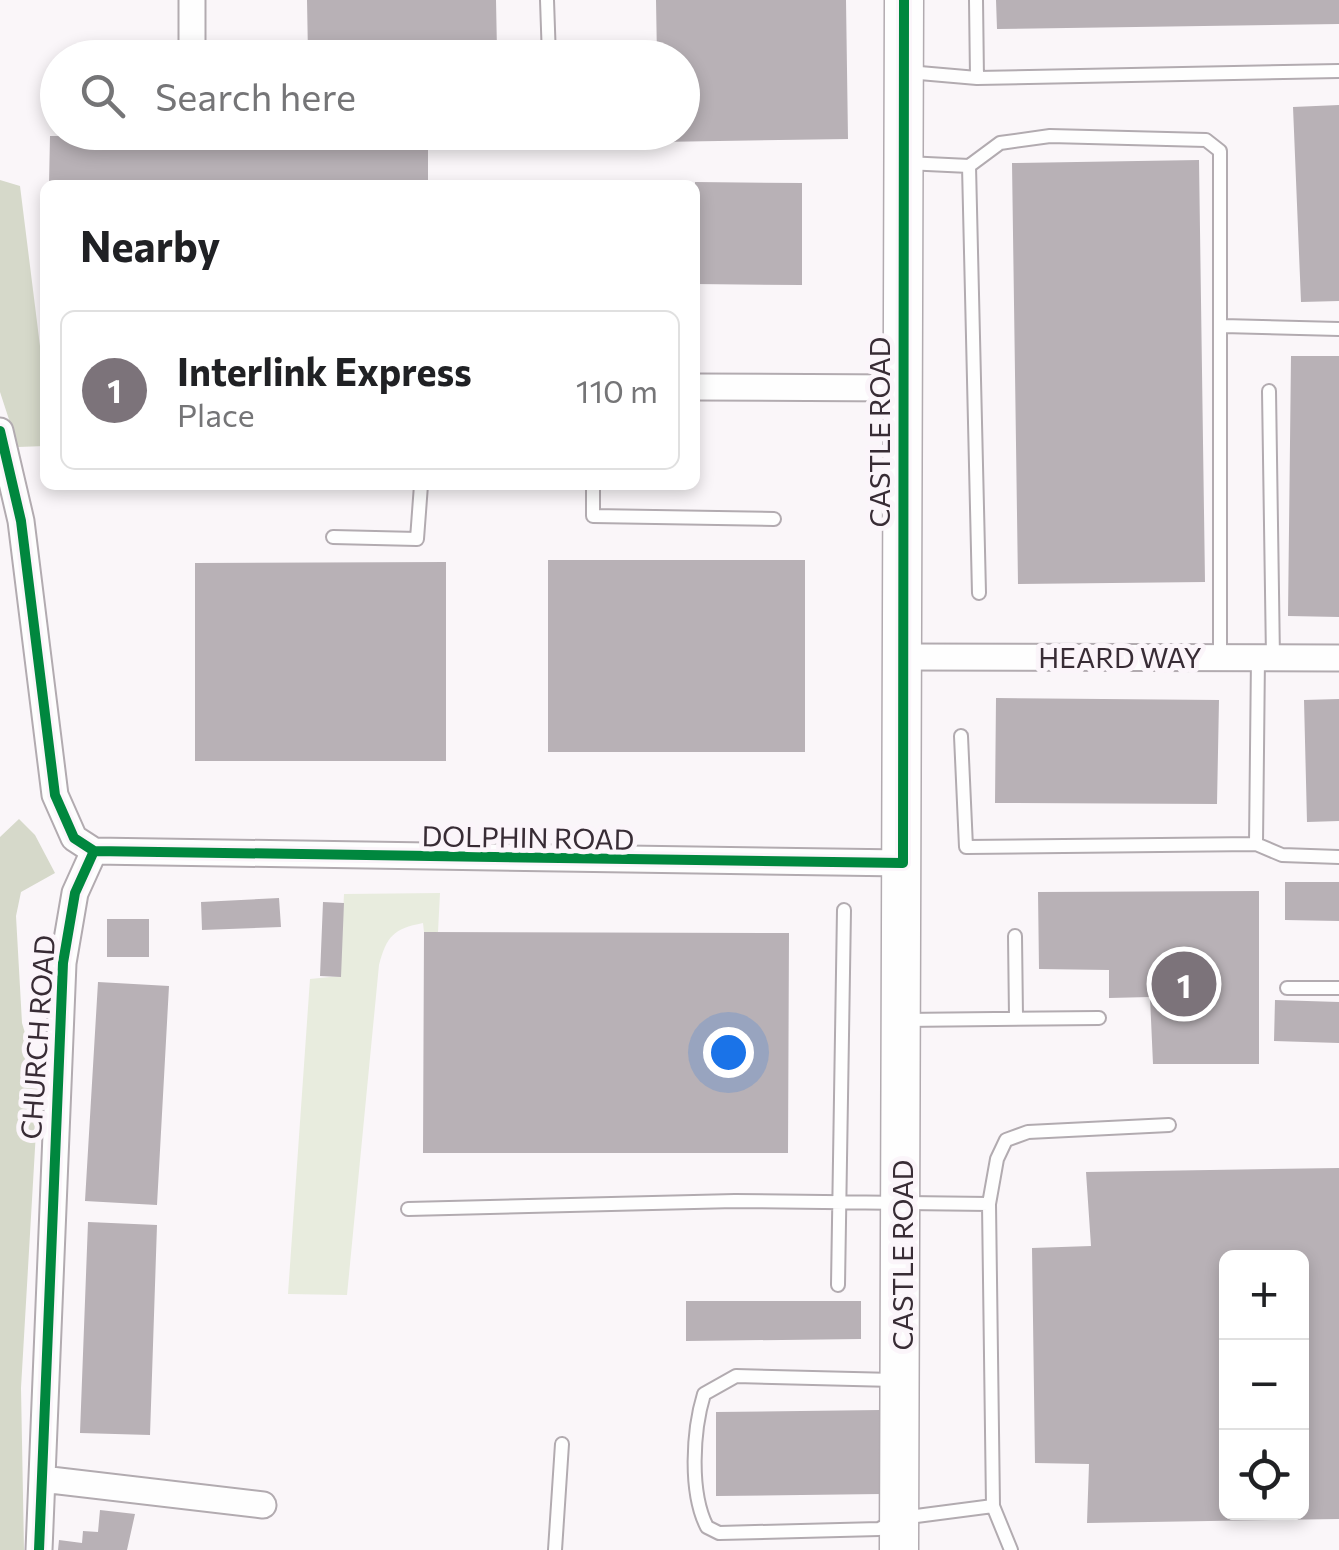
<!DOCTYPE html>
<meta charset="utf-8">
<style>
:root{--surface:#fff;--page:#f6f6f6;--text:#202124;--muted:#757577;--line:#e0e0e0;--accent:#7c737a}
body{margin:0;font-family:Commissioner,sans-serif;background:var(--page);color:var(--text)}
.controls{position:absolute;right:30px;bottom:30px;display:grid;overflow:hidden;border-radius:15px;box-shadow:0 5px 15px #0003}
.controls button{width:90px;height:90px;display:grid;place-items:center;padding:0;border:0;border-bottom:2px solid var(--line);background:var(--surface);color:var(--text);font:50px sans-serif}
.you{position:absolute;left:728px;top:1052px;width:35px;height:35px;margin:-25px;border:8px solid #fff;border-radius:50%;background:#1a73e8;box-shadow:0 0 0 15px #1a73e833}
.badge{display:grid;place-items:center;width:65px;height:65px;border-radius:50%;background:var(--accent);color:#fff;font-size:32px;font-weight:700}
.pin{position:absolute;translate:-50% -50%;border:5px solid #fff;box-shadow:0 2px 10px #0006}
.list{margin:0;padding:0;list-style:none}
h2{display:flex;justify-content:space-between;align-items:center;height:130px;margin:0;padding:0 40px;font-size:42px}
h2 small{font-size:32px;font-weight:400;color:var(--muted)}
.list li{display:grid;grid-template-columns:65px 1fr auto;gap:30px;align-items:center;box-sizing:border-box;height:160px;margin:0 20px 20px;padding:0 20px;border:2px solid var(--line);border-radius:15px}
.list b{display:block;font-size:38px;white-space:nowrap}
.list p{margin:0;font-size:32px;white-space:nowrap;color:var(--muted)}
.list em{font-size:32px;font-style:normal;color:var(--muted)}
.icon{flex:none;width:55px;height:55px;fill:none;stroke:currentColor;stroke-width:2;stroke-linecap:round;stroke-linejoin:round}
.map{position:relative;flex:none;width:1339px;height:1550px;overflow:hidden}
.search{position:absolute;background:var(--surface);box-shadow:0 5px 15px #0003;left:40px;top:40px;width:660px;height:110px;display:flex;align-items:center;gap:25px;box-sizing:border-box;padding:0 35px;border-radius:55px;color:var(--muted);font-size:38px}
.panel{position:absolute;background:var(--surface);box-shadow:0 5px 15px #0003;left:40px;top:180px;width:660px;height:310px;border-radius:15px}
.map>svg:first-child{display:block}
</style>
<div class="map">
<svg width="1339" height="1550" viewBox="0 0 1339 1550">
<rect width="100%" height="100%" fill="#faf6f9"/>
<path fill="#e8ecde" d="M 440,893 L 438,932 L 424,932 L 423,923 C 393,929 387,936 379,965 L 347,1295 L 288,1294 L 310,979 L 340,976 L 344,894 Z"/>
<path fill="#d6d9ca" d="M 0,180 L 20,186 L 45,386 L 45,446 L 18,447 L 0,392 Z
M 19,819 L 35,835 L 55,873 L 21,892 L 16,916 L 22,1023 L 39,1080 L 21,1388 L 24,1550 L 0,1550 L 0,837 Z"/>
<path fill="#b8b1b6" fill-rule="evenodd" d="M 307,0 L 496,0 L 497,51 L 308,55 Z
M 656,0 L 846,0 L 848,139 L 658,142 L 658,132 L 682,132 L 682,58 L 657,58 Z
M 996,0 L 1339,0 L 1339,24 L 997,29 Z
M 1339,105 L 1339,301 L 1301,302 L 1293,107 Z
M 50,136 L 428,138 L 428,185 L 49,185 Z
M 1199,160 L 1205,582 L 1018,584 L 1012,163 Z
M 695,182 L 802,183 L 802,285 L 695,284 Z
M 1291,356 L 1339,356 L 1339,617 L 1288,616 Z
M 548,560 L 805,560 L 805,752 L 548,752 Z
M 446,562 L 446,761 L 195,761 L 195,563 Z
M 996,698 L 1219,700 L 1217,804 L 995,803 Z
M 1339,699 L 1339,821 L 1307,822 L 1304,700 Z
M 1285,882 L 1339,882 L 1339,921 L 1285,920 Z
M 1259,891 L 1259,1064 L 1153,1064 L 1150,997 L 1109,998 L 1109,970 L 1039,969 L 1038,892 Z
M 279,898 L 281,927 L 202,930 L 201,902 Z
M 323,902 L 344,903 L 341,977 L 320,976 Z
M 107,919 L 149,919 L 149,957 L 107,957 Z
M 424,932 L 789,933 L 788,1153 L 423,1153 Z
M 98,982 L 169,986 L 157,1205 L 85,1201 Z
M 1275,1000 L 1339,1002 L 1339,1043 L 1274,1041 Z
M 1339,1168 L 1339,1519 L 1087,1523 L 1089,1464 L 1035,1463 L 1032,1248 L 1091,1246 L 1086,1172 ZM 1226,1258 L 1302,1258 L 1302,1512 L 1226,1512 Z
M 88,1222 L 157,1225 L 150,1435 L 80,1433 Z
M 686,1301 L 861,1301 L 861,1339 L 686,1341 Z
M 880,1410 L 881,1494 L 716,1496 L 716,1412 Z
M 100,1510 L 135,1514 L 127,1550 L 58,1550 L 59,1540 L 82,1543 L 83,1531 L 98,1532 Z"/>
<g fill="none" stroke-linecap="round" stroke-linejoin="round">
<g stroke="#b2abb0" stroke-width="16">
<path id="lane" d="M 547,0 L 549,58
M 976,0 L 977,78
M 908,72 L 977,78 L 1339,71
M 906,163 L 969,166 L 979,593
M 969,166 L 1000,143 L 1050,136 L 1206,140 L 1220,151 L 1220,657
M 1223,326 L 1339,329
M 1269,391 L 1273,658
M 593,485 L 593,516 L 774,519
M 333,537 L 417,539 L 421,485
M 961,736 L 966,847 L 1256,844 L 1258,657
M 1256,844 L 1282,855 L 1339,857
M 1015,936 L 1016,1017
M 1287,988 L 1339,988
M 903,1020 L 1099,1018
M 989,1204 L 997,1159 L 1006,1140 L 1028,1132 L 1169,1125
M 408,1209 L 735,1201 L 989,1204 L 993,1506 L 901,1518 L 879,1529 L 719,1533 L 707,1527 C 689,1492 693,1430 704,1394 L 736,1376 L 894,1380
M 838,1285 L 844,910
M 993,1506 L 1011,1550
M 555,1550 L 562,1444"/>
</g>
<g stroke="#b2abb0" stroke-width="29">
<path id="street" d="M 192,58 L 192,0
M 695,387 L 901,388
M 0,431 L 21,521 L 55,795 L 74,838 L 94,851 L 903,863
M 902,657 L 1339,658
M 42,1479 L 263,1505
M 39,1550 L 63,963 L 75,893 L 94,851"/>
</g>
<g stroke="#b2abb0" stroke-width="41">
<path id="secondary" d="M 899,1550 L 904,0"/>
</g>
<use href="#lane" stroke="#fefefe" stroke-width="12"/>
<use href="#street" stroke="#fefefe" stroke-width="25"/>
<use href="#secondary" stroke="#fefefe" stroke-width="38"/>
<g stroke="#fbf5fa" stroke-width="16">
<path id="cycleway" d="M 0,431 L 21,521 L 55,795 L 74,838 L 94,851 L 903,863 L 904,0
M 39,1550 L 63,963 L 75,893 L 94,851"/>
</g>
<use href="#cycleway" stroke="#00873e" stroke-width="10"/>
</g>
<g text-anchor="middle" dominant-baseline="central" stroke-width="10" stroke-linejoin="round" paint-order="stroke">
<g font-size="28" fill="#382c35" stroke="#fbf5fa">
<text transform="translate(879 432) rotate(-90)">CASTLE ROAD</text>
<text x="1120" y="657">HEARD WAY</text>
<text transform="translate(528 837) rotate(1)">DOLPHIN ROAD</text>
<text transform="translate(37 1037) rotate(-86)">CHURCH ROAD</text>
<text transform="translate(902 1255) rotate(-90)">CASTLE ROAD</text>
</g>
</g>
</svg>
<div class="controls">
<button>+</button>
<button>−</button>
<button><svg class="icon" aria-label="locate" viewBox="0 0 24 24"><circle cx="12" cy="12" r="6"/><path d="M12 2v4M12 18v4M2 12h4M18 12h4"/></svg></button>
</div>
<div class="you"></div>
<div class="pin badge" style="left:1184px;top:984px">1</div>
<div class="search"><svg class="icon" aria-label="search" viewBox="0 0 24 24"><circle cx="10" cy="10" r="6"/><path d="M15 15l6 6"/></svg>Search here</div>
<section class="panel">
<h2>Nearby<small></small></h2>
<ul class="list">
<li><span class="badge">1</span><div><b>Interlink Express</b><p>Place</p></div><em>110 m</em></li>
</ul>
</section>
</div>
